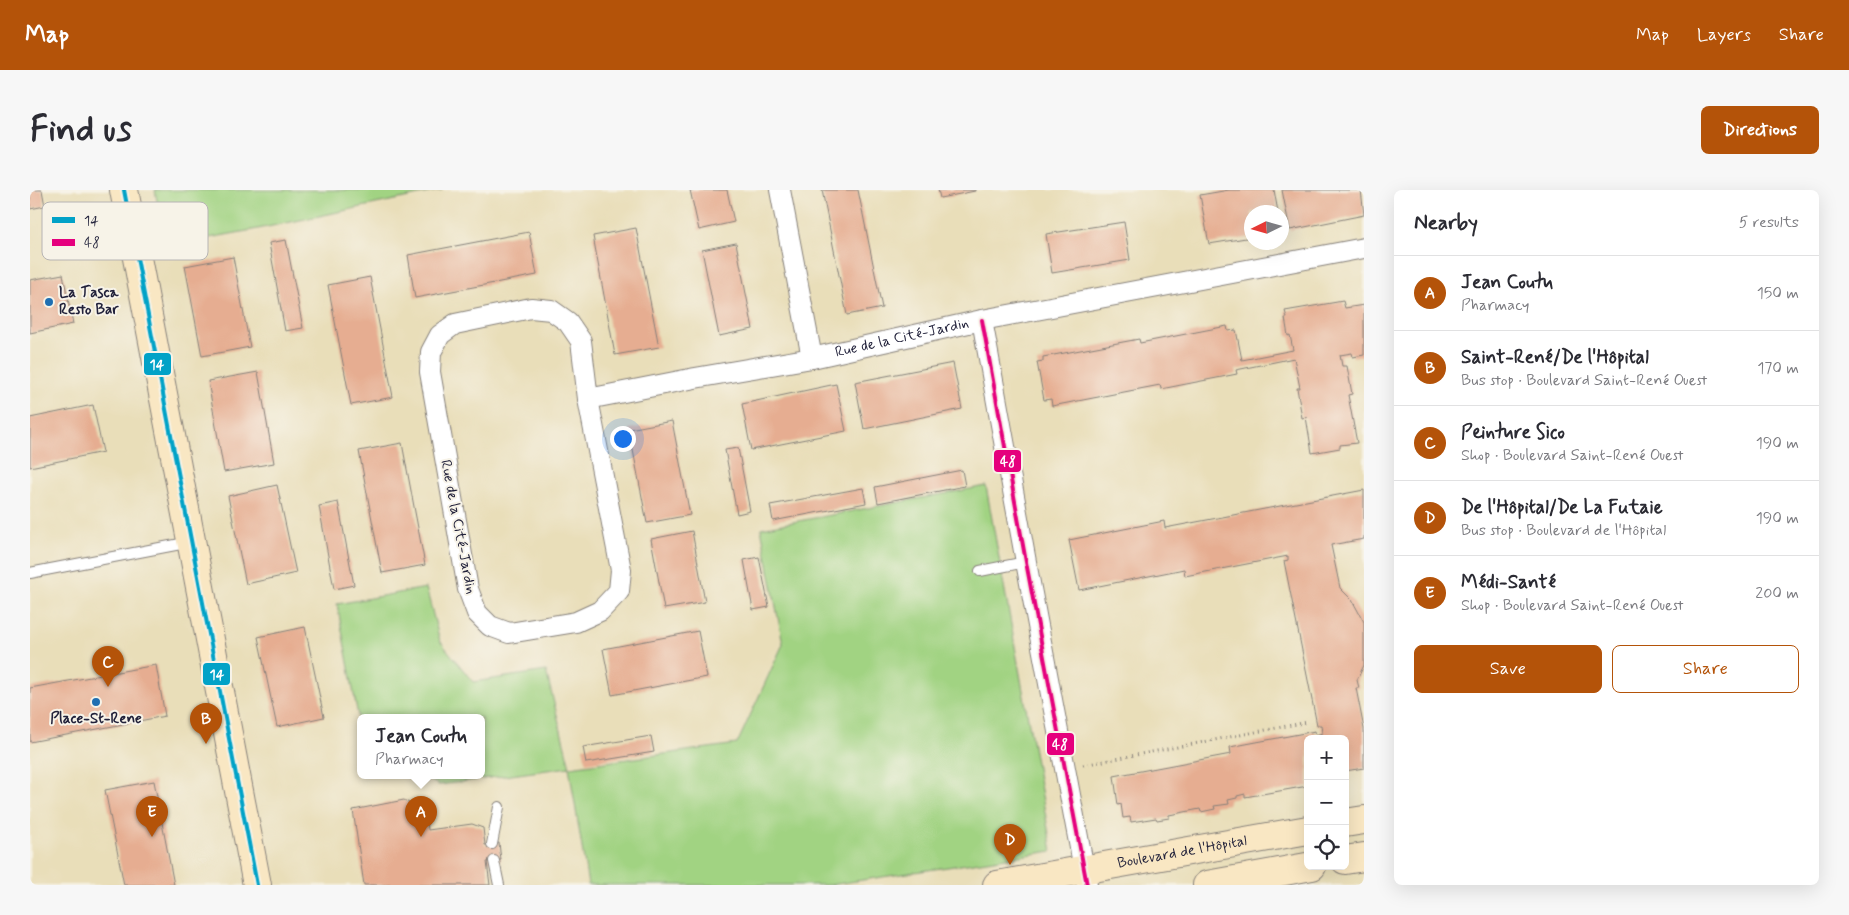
<!DOCTYPE html>
<meta charset="utf-8">
<style>
:root{--surface:#fff;--page:#f7f7f7;--text:#2b2b33;--muted:#7c7c81;--line:#e1e1e2;--accent:#b45309}
body{margin:0;font-family:Mynerve,sans-serif;background:var(--page);color:var(--text)}
.controls{position:absolute;right:15px;bottom:15px;display:grid;overflow:hidden;border-radius:8px;box-shadow:0 5px 20px #0002}
.controls button{width:45px;height:45px;display:grid;place-items:center;padding:0;border:0;border-bottom:1px solid var(--line);background:var(--surface);color:var(--text);font:25px sans-serif}
.compass{position:absolute;left:1214px;top:15px;width:45px;height:45px;border-radius:50%;background:var(--surface);box-shadow:0 5px 20px #0002;rotate:265deg}
.you{position:absolute;left:592px;top:248px;width:18px;height:18px;margin:-12px;border:4px solid #fff;border-radius:50%;background:#1a73e8;box-shadow:0 0 0 8px #1a73e833}
.badge{display:grid;place-items:center;width:32px;height:32px;border-radius:50%;background:var(--accent);color:#fff;font-size:16px;font-weight:700}
.pin{position:absolute;translate:-50% -41px;filter:drop-shadow(0 1px 2px #0008)}
.pin::after{content:'';position:absolute;top:26px;width:18px;height:15px;background:inherit;clip-path:polygon(0 0,100% 0,50% 100%)}
.popup{position:absolute;left:327px;top:524px;width:128px;height:65px;box-sizing:border-box;display:grid;place-content:center;border-radius:8px;background:var(--surface);filter:drop-shadow(0 1px 4px #0005);font-size:16px;white-space:nowrap;color:var(--muted)}
.popup b{font-size:19px;color:var(--text)}
.popup::after{content:'';position:absolute;left:50%;top:100%;margin-left:-10px;border:10px solid transparent;border-top-color:var(--surface)}
.list{margin:0;padding:0;list-style:none}
h2{display:flex;justify-content:space-between;align-items:center;height:65px;margin:0;padding:0 20px;font-size:21px}
h2 small{font-size:16px;font-weight:400;color:var(--muted)}
.list li{display:grid;grid-template-columns:32px 1fr auto;gap:15px;align-items:center;box-sizing:border-box;height:75px;padding:0 20px;border-top:1px solid var(--line)}
.list b{display:block;font-size:19px;white-space:nowrap}
.list p{margin:0;font-size:16px;white-space:nowrap;color:var(--muted)}
.list em{font-size:16px;font-style:normal;color:var(--muted)}
.actions{display:flex;gap:10px;padding:15px 20px}
.actions a{flex:1;padding:11px 0;border:1px solid var(--accent);border-radius:8px;text-align:center;font-size:18px;color:var(--accent)}
.actions .main{background:var(--accent);color:#fff}
.icon{flex:none;width:28px;height:28px;fill:none;stroke:currentColor;stroke-width:2;stroke-linecap:round;stroke-linejoin:round}
.map{position:relative;flex:none;width:1334px;height:695px;overflow:hidden;border-radius:8px}
header{display:flex;align-items:center;gap:30px;box-sizing:border-box;height:70px;padding:0 25px;background:var(--accent);color:#fff}
header strong{font-size:24px}
nav{display:flex;gap:28px;margin-inline-start:auto;font-size:18px}
.intro{display:flex;align-items:center;justify-content:space-between;box-sizing:border-box;height:120px;padding:0 30px}
h1{margin:0;font-size:35px}
.button{padding:12px 22px;border-radius:8px;background:var(--accent);color:#fff;font-size:18px;font-weight:700}
main{display:flex;gap:30px;padding:0 30px}
aside{flex:1;background:var(--surface);border-radius:8px;box-shadow:0 5px 20px #0002}
.map>svg:first-child{display:block}
</style>
<header>
<strong>Map</strong>
<nav><a>Map</a><a>Layers</a><a>Share</a></nav>
</header>
<div class="intro"><h1>Find us</h1><a class="button">Directions</a></div>
<main>
<div class="map">
<svg width="1334" height="695" viewBox="0 0 1334 695">
<rect width="100%" height="100%" fill="#f7f3e8"/>
<filter id="ink" filterUnits="userSpaceOnUse"><feTurbulence type="fractalNoise" baseFrequency=".02" numOctaves="2"/><feDisplacementMap in="SourceGraphic" scale="10" xChannelSelector="R" yChannelSelector="G"/><feConvolveMatrix kernelMatrix="1 2 1 2 8 2 1 2 1" color-interpolation-filters="sRGB"/></filter>
<filter id="wash" filterUnits="userSpaceOnUse"><feTurbulence type="fractalNoise" baseFrequency=".0096" numOctaves="4" result="noise"/><feDisplacementMap in="SourceGraphic" scale="20" xChannelSelector="R" yChannelSelector="G"/><feGaussianBlur stdDeviation="1.12" result="paint"/><feColorMatrix in="noise" values="0 0 0 0 0 0 0 0 0 0 0 0 0 0 0 0 0 1.4 0 .05"/><feComposite in="paint" operator="in"/></filter>
<g filter="url(#wash)">
<rect width="100%" height="100%" fill="#e9deb9"/>
<path fill="#a1d382" stroke="#627a5e" d="M 125,0 L 412,0 L 228,39 L 135,56 Z
M 956,296 L 1022,661 L 800,695 L 558,695 L 539,577 L 409,595 L 392,586 L 451,586 L 451,528 L 331,528 L 331,542 L 307,414 L 396,398 L 410,451 L 443,492 L 516,481 L 540,577 L 707,554 L 753,454 L 731,338 Z"/>
<g id="blocks">
<path fill="#e6ad91" d="M 0,0 L 12,0 L 15,16 L 0,19 Z
M 660,0 L 697,0 L 704,32 L 669,40 Z
M 792,0 L 828,0 L 852,118 L 817,125 Z
M 908,0 L 945,0 L 945,1 L 910,8 Z
M 1199,0 L 1244,0 L 1248,22 L 1222,22 L 1222,47 L 1179,54 L 1170,5 Z
M 1252,0 L 1331,0 L 1334,25 L 1260,40 Z
M 1094,32 L 1100,70 L 1022,83 L 1016,44 Z
M 606,38 L 629,157 L 585,165 L 563,46 Z
M 499,42 L 507,85 L 385,108 L 378,65 Z
M 256,50 L 273,138 L 255,141 L 239,53 Z
M 706,53 L 723,139 L 689,146 L 672,60 Z
M 203,67 L 220,157 L 172,166 L 155,76 Z
M 33,84 L 43,134 L 0,143 L 0,90 Z
M 340,87 L 363,207 L 321,215 L 298,95 Z
M 1313,111 L 1315,118 L 1334,115 L 1334,165 L 1323,167 L 1322,163 L 1310,165 L 1312,176 L 1317,176 L 1322,204 L 1318,205 L 1327,253 L 1310,255 L 1310,258 L 1282,263 L 1276,227 L 1272,228 L 1267,198 L 1270,198 L 1264,168 L 1206,180 L 1207,184 L 1131,199 L 1130,195 L 1022,216 L 1021,209 L 1014,210 L 1007,172 L 1013,171 L 1013,167 L 1109,149 L 1110,153 L 1197,136 L 1198,141 L 1206,140 L 1212,170 L 1263,160 L 1260,145 L 1258,146 L 1255,128 L 1257,128 L 1255,121 Z
M 923,173 L 932,219 L 834,239 L 825,192 Z
M 228,182 L 244,273 L 194,282 L 178,191 Z
M 806,194 L 816,241 L 721,260 L 712,214 Z
M 63,215 L 73,262 L 0,277 L 0,228 Z
M 642,231 L 660,325 L 617,333 L 599,239 Z
M 372,253 L 395,375 L 352,383 L 329,261 Z
M 708,258 L 720,321 L 707,324 L 695,260 Z
M 932,280 L 935,296 L 848,313 L 845,297 Z
M 247,295 L 266,383 L 216,394 L 198,306 Z
M 833,298 L 836,313 L 743,331 L 740,315 Z
M 1334,300 L 1334,349 L 1301,355 L 1310,398 L 1322,410 L 1334,432 L 1334,475 L 1327,490 L 1329,498 L 1326,498 L 1334,539 L 1334,578 L 1315,581 L 1315,549 L 1278,549 L 1278,596 L 1215,607 L 1215,604 L 1207,606 L 1207,608 L 1198,610 L 1199,614 L 1184,616 L 1185,619 L 1171,622 L 1170,619 L 1139,625 L 1139,628 L 1127,630 L 1126,628 L 1101,632 L 1100,627 L 1093,628 L 1091,614 L 1088,615 L 1084,586 L 1201,564 L 1200,557 L 1285,541 L 1286,545 L 1292,543 L 1291,535 L 1287,535 L 1254,371 L 1258,370 L 1258,366 L 1155,386 L 1154,379 L 1049,400 L 1039,350 L 1134,331 L 1135,338 Z
M 308,312 L 324,395 L 304,399 L 289,316 Z
M 662,341 L 675,412 L 634,419 L 621,349 Z
M 729,367 L 739,417 L 723,420 L 714,370 Z
M 275,437 L 294,527 L 247,537 L 228,447 Z
M 668,441 L 677,487 L 582,505 L 573,459 Z
M 126,475 L 135,526 L 0,552 L 0,498 Z
M 621,546 L 624,562 L 556,573 L 553,557 Z
M 124,591 L 144,695 L 94,695 L 75,600 Z
M 374,610 L 396,623 L 398,640 L 442,634 L 453,638 L 455,655 L 469,653 L 471,670 L 457,672 L 460,695 L 334,695 L 323,620 Z"/>
</g>
</g>
<g filter="url(#ink)">
<use href="#blocks" fill-opacity="0" stroke="#86807a" stroke-width="1"/>
<g fill="none" stroke-linecap="round" stroke-linejoin="round">
<g stroke="#86807a" stroke-width="12">
<path id="lane" d="M 950,381 L 996,372
M 0,383 L 161,352
M 462,654 L 469,617
M 464,671 L 469,695"/>
</g>
<g stroke="#86807a" stroke-width="22">
<g id="street">
<path d="M 750,0 L 782,168"/>
<path d="M 501,118 L 521,120 L 538,132 L 551,151 L 558,209 L 591,380 L 589,401 L 570,421 L 546,432 L 479,443 L 460,436 L 447,423 L 438,399 L 400,182 L 401,162 L 410,145 L 425,134 Z"/>
<path d="M 952,130 L 996,372 L 1057,695"/>
<path id="s1" d="M 558,209 L 665,188 L 782,168 L 952,130 L 1334,58"/>
</g>
</g>
<g stroke="#86807a" stroke-width="30">
<g id="secondary">
<path d="M 94,0 L 227,695"/>
<path d="M 1315,633 L 1334,630"/>
<path d="M 1315,670 L 1334,667"/>
<path id="s2" d="M 967,695 L 1278,640"/>
<path d="M 1177,695 L 1282,676"/>
</g>
</g>
<path stroke="#86807a" stroke-width="3" stroke-dasharray="1 4" stroke-linecap="butt" d="M 1053,575 L 1278,532"/>
<use href="#lane" stroke="#fff" stroke-width="10"/>
<use href="#street" stroke="#fff" stroke-width="20"/>
<use href="#secondary" stroke="#f9e7c3" stroke-width="28"/>
<g stroke="#f7f3e8" stroke-width="8">
<path id="bus-1" d="M 94,0 L 227,695"/>
</g>
<g stroke="#f7f3e8" stroke-width="8">
<path id="bus-2" d="M 952,130 L 996,372 L 1057,695"/>
</g>
<use href="#bus-1" stroke="#02a2c7" stroke-width="4"/>
<use href="#bus-2" stroke="#e5007d" stroke-width="4"/>
</g>
</g>
<g fill="#1f6fb2" stroke="#f7f3e8" stroke-width="2">
<circle cx="19" cy="112" r="5"/>
<circle cx="66" cy="512" r="5"/>
</g>
<g text-anchor="middle" dominant-baseline="central" stroke-width="4" stroke-linejoin="round" paint-order="stroke">
<g font-size="15" font-weight="bold" fill="#22223b" stroke="#f7f3e8" text-anchor="start">
<text x="29" y="103">La Tasca<tspan x="29" dy="17">Resto Bar</tspan></text>
<text x="66" y="529" text-anchor="middle">Place-St-Rene</text>
</g>
<g font-size="15" fill="#22223b" stroke="#f7f3e8">
<text stroke="none"><textPath href="#s1" startOffset="320">Rue de la Cité-Jardin</textPath></text>
<text transform="translate(428 337) rotate(79)">Rue de la Cité-Jardin</text>
<text stroke="none"><textPath href="#s2" startOffset="188">Boulevard de l'Hôpital</textPath></text>
</g>
</g>
<rect x="12" y="12" width="166" height="58" rx="8" fill="#f7f3e8" stroke="#b7b4b4" stroke-width="1"/>
<rect x="22" y="27" width="23" height="6" fill="#02a2c7"/>
<rect x="22" y="49" width="23" height="7" fill="#e5007d"/>
<g font-size="14" fill="#22223b">
<text x="54" y="35">14</text>
<text x="54" y="57">48</text>
</g>
<g stroke="#f7f3e8" stroke-width="2">
<rect x="113" y="162" width="29" height="24" rx="5" fill="#02a2c7"/>
<rect x="963" y="259" width="29" height="24" rx="5" fill="#e5007d"/>
<rect x="172" y="472" width="29" height="24" rx="5" fill="#02a2c7"/>
<rect x="1016" y="542" width="29" height="24" rx="5" fill="#e5007d"/>
</g>
<g font-size="14" text-anchor="middle" font-weight="bold" fill="#fff">
<text x="127" y="179">14</text>
<text x="978" y="276">48</text>
<text x="187" y="489">14</text>
<text x="1030" y="559">48</text>
</g>
</svg>
<div class="controls">
<button>+</button>
<button>−</button>
<button><svg class="icon" aria-label="locate" viewBox="0 0 24 24"><circle cx="12" cy="12" r="6"/><path d="M12 2v4M12 18v4M2 12h4M18 12h4"/></svg></button>
</div>
<svg class="compass" viewBox="-18 -18 36 36"><path d="M0-13l5 13h-10z" fill="#e53935"/><path d="M0 13l5-13h-10z" fill="#7c7c81"/></svg>
<div class="you"></div>
<div class="pin badge" style="left:391px;top:647px">A</div>
<div class="popup"><b>Jean Coutu</b>Pharmacy</div>
<div class="pin badge" style="left:176px;top:554px">B</div>
<div class="pin badge" style="left:78px;top:497px">C</div>
<div class="pin badge" style="left:980px;top:675px">D</div>
<div class="pin badge" style="left:122px;top:647px">E</div>
</div>
<aside>
<h2>Nearby<small>5 results</small></h2>
<ul class="list">
<li><span class="badge">A</span><div><b>Jean Coutu</b><p>Pharmacy</p></div><em>150 m</em></li>
<li><span class="badge">B</span><div><b>Saint-René/De l'Hôpital</b><p>Bus stop · Boulevard Saint-René Ouest</p></div><em>170 m</em></li>
<li><span class="badge">C</span><div><b>Peinture Sico</b><p>Shop · Boulevard Saint-René Ouest</p></div><em>190 m</em></li>
<li><span class="badge">D</span><div><b>De l'Hôpital/De La Futaie</b><p>Bus stop · Boulevard de l'Hôpital</p></div><em>190 m</em></li>
<li><span class="badge">E</span><div><b>Médi-Santé</b><p>Shop · Boulevard Saint-René Ouest</p></div><em>200 m</em></li>
</ul>
<div class="actions"><a class="main">Save</a><a>Share</a></div>
</aside>
</main>
